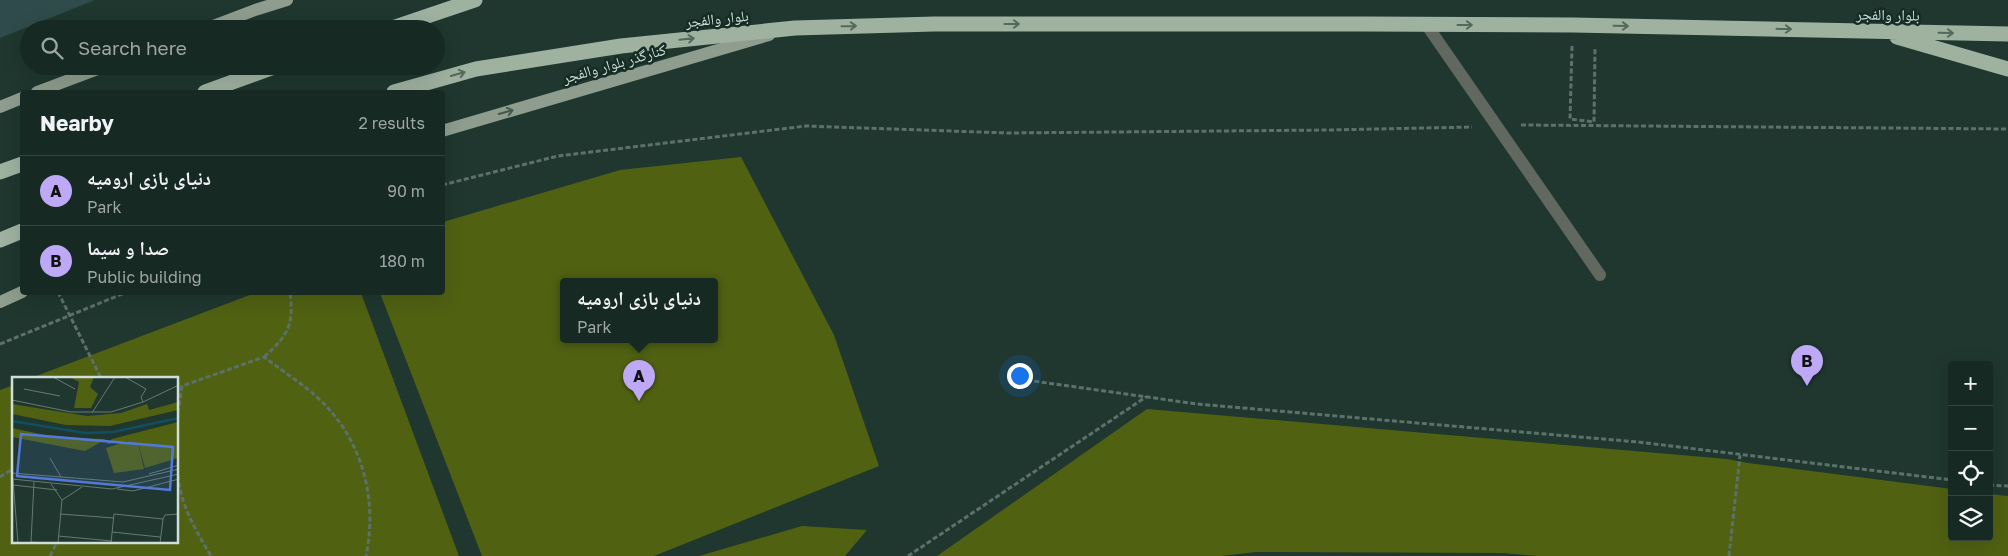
<!DOCTYPE html>
<meta charset="utf-8">
<style>
:root{--surface:#172923;--page:#243530;--text:#f1f3f6;--muted:#9ea6a6;--line:#364541;--accent:#bda9f5}
body{margin:0;font-family:"Golos Text","Noto Naskh Arabic",sans-serif;background:var(--page);color:var(--text)}
.controls{position:absolute;right:15px;bottom:15px;display:grid;overflow:hidden;border-radius:5px;box-shadow:0 5px 20px #0002}
.controls button{width:45px;height:45px;display:grid;place-items:center;padding:0;border:0;border-bottom:1px solid var(--line);background:var(--surface);color:var(--text);font:25px sans-serif}
.you{position:absolute;left:1019px;top:375px;width:18px;height:18px;margin:-12px;border:4px solid #fff;border-radius:50%;background:#1a73e8;box-shadow:0 0 0 8px #1a73e833}
.badge{display:grid;place-items:center;width:32px;height:32px;border-radius:50%;background:var(--accent);color:#111;font-size:16px;font-weight:700}
.pin{position:absolute;translate:-50% -41px;filter:drop-shadow(0 1px 2px #0008)}
.pin::after{content:'';position:absolute;top:26px;width:18px;height:15px;background:inherit;clip-path:polygon(0 0,100% 0,50% 100%)}
.popup{position:absolute;left:560px;top:278px;width:158px;height:65px;box-sizing:border-box;display:grid;place-content:center;border-radius:5px;background:var(--surface);filter:drop-shadow(0 1px 4px #0005);font-size:16px;white-space:nowrap;color:var(--muted)}
.popup b{font-size:19px;color:var(--text)}
.popup::after{content:'';position:absolute;left:50%;top:100%;margin-left:-10px;border:10px solid transparent;border-top-color:var(--surface)}
.list{margin:0;padding:0;list-style:none}
h2{display:flex;justify-content:space-between;align-items:center;height:65px;margin:0;padding:0 20px;font-size:21px}
h2 small{font-size:16px;font-weight:400;color:var(--muted)}
.list li{display:grid;grid-template-columns:32px 1fr auto;gap:15px;align-items:center;box-sizing:border-box;height:70px;padding:0 20px;border-top:1px solid var(--line)}
.list b{display:block;font-size:19px;white-space:nowrap}
.list p{margin:0;font-size:16px;white-space:nowrap;color:var(--muted)}
.list em{font-size:16px;font-style:normal;color:var(--muted)}
.icon{flex:none;width:28px;height:28px;fill:none;stroke:currentColor;stroke-width:2;stroke-linecap:round;stroke-linejoin:round}
.map{position:relative;flex:none;width:2008px;height:556px;overflow:hidden}
.search{position:absolute;background:var(--surface);box-shadow:0 5px 20px #0002;left:20px;top:20px;width:425px;height:55px;display:flex;align-items:center;gap:12px;box-sizing:border-box;padding:0 18px;border-radius:28px;color:var(--muted);font-size:19px}
.panel{position:absolute;background:var(--surface);box-shadow:0 5px 20px #0002;left:20px;top:90px;width:425px;height:205px;border-radius:5px}
.map>svg:first-child{display:block}
</style>
<div class="map">
<svg width="2008" height="556" viewBox="0 0 2008 556">
<rect width="100%" height="100%" fill="#1f372f"/>
<path fill="#506112" fill-rule="evenodd" d="M 741,157 L 834,335 L 879,466 L 654,556 L 482,556 L 380,293 L 442,292 L 443,222 L 620,170 ZM 714,282 L 714,340 L 564,340 L 564,282 Z
M 255,293 L 361,293 L 459,556 L 0,556 L 0,390 L 14,385 L 14,542 L 178,542 L 178,378 L 31,378 Z
M 1147,409 L 1727,459 L 1748,463 L 1952,489 L 1952,537 L 1989,537 L 1989,494 L 2008,496 L 2008,556 L 1538,556 L 1502,553 L 1256,552 L 1221,556 L 937,556 Z
M 802,526 L 867,530 L 845,556 L 699,556 Z"/>
<path fill="#304b4b" d="M 0,0 L 95,0 L 0,38 Z"/>
<g fill="none" stroke-linecap="round" stroke-linejoin="round">
<path stroke="#5c716a" stroke-width="3" stroke-dasharray="5 2.5" stroke-linecap="butt" d="M 1572,46 L 1570,119 L 1594,122 L 1595,48
M 1521,125 L 2008,129
M 442,185 L 558,156 L 806,126 L 1008,133 L 1329,130 L 1472,127
M 58,292 L 101,378
M 0,344 L 127,292
M 264,357 C 288,335 294,326 290,292
M 1012,378 L 1197,404 L 1638,442 L 1952,480
M 178,413 L 182,386 L 264,357 C 282,371 302,383 319,399 C 362,439 378,499 366,556
M 178,475 C 180,504 196,531 211,556
M 0,477 L 14,468
M 1989,485 L 2008,486
M 50,556 L 57,542
M 908,556 L 1146,397
M 1729,556 L 1740,455"/>
<path stroke="#606860" stroke-width="12" d="M 1426,24 L 1600,275"/>
<path stroke="#8e9d8e" stroke-width="12" d="M 205,29 L 255,10 L 287,0
M 37,92 L 106,66
M 0,107 L 22,98
M 442,131 L 769,35
M 0,302 L 22,292"/>
<path stroke="#9fb2a0" stroke-width="15" d="M 389,29 L 475,0
M 1897,37 L 2008,69
M 205,92 L 277,66
M 394,92 L 476,69 L 621,46 L 795,28 L 934,24 L 1364,24 L 1573,25 L 2008,34
M 0,172 L 22,164
M 0,240 L 22,231"/>
</g>
<defs><path id="oneway-shaft" d="M-6 0H5M1.5-3L5.5 0L1.5 3" fill="none" stroke-width="1.6" stroke-linecap="round" stroke-linejoin="round" transform="scale(1.25)"/></defs>
<g stroke="#53695c">
<use href="#oneway-shaft" transform="translate(1012 24)"/>
<use href="#oneway-shaft" transform="translate(1465 25)"/>
<use href="#oneway-shaft" transform="translate(849 26) rotate(-1)"/>
<use href="#oneway-shaft" transform="translate(1621 26) rotate(1)"/>
<use href="#oneway-shaft" transform="translate(1784 29) rotate(1)"/>
<use href="#oneway-shaft" transform="translate(1946 33) rotate(1)"/>
<use href="#oneway-shaft" transform="translate(687 39) rotate(-6)"/>
<use href="#oneway-shaft" transform="translate(458 74) rotate(-16)"/>
</g>
<use stroke="#455a4f" href="#oneway-shaft" transform="translate(506 112) rotate(-16)"/>
<g text-anchor="middle" dominant-baseline="central" stroke-width="5" stroke-linejoin="round" paint-order="stroke">
<g font-size="15" fill="#d0ded9" stroke="#152d25">
<text transform="translate(1888 14) rotate(1)">بلوار والفجر</text>
<text transform="translate(717 18) rotate(-6)">بلوار والفجر</text>
<text transform="translate(614 63) rotate(-16)">کنارگذر بلوار والفجر</text>
</g>
</g>
<g transform="translate(12 377)">
<rect width="166" height="166" fill="#1f372f"/>
<path d="M 58,0 L 82,0 L 78,10 L 86,17 L 79,31 L 62,31 L 67,5 ZM 166,25 L 166,33 L 98,49 L 54,48 L 0,37 L 0,27 L 75,39 L 109,36 L 135,27 L 137,33 ZM 166,45 L 166,81 L 133,91 L 125,62 L 132,92 L 102,96 L 94,71 L 116,64 L 95,67 L 100,62 ZM 0,51 L 47,61 L 94,62 L 73,74 L 0,60 Z" fill="#506112"/>
<path fill="none" stroke="#0f4f61" stroke-width="2.5" d="M 0,44 L 73,56 L 101,55 L 167,41"/>
<path fill="none" stroke="#667a73" stroke-width="1" d="M 41,0 L 63,12M 113,0 L 134,12 L 129,20 L 131,25M 12,12 L 48,19M 0,23 L 59,35 L 99,35 L 131,25 L 167,8M 80,36 L 103,0M 38,81 L 49,100M 0,96 L 111,105 L 167,92M 137,97 L 167,88M 0,102 L 100,112 L 167,97M 1,103 L 6,166M 22,105 L 19,165 L 33,166M 39,107 L 50,123 L 46,166M 1,108 L 45,113M 105,112 L 121,114 L 167,102M 50,123 L 70,110M 48,137 L 102,141M 100,155 L 148,160M 46,159 L 100,164M 99,166 L 102,137 L 151,142 L 153,138 L 167,137M 148,166 L 151,142"/>
<path fill="#5379d8" fill-opacity="0.15" stroke="#5379d8" stroke-width="2.5" d="M 9,57 L 161,70 L 158,113 L 5,99 Z"/>
<rect width="166" height="166" fill="none" stroke="#d0ded9" stroke-width="2.5"/>
</g>
</svg>
<div class="controls">
<button>+</button>
<button>−</button>
<button><svg class="icon" aria-label="locate" viewBox="0 0 24 24"><circle cx="12" cy="12" r="6"/><path d="M12 2v4M12 18v4M2 12h4M18 12h4"/></svg></button>
<button><svg class="icon" aria-label="layers" viewBox="0 0 24 24"><path d="M12 4l9 5-9 5-9-5zM3 14l9 5 9-5"/></svg></button>
</div>
<div class="you"></div>
<div class="pin badge" style="left:639px;top:401px">A</div>
<div class="popup"><b>دنیای بازی ارومیه</b>Park</div>
<div class="pin badge" style="left:1807px;top:386px">B</div>
<div class="search"><svg class="icon" aria-label="search" viewBox="0 0 24 24"><circle cx="10" cy="10" r="6"/><path d="M15 15l6 6"/></svg>Search here</div>
<section class="panel">
<h2>Nearby<small>2 results</small></h2>
<ul class="list">
<li><span class="badge">A</span><div><b>دنیای بازی ارومیه</b><p>Park</p></div><em>90 m</em></li>
<li><span class="badge">B</span><div><b>صدا و سیما</b><p>Public building</p></div><em>180 m</em></li>
</ul>
</section>
</div>
